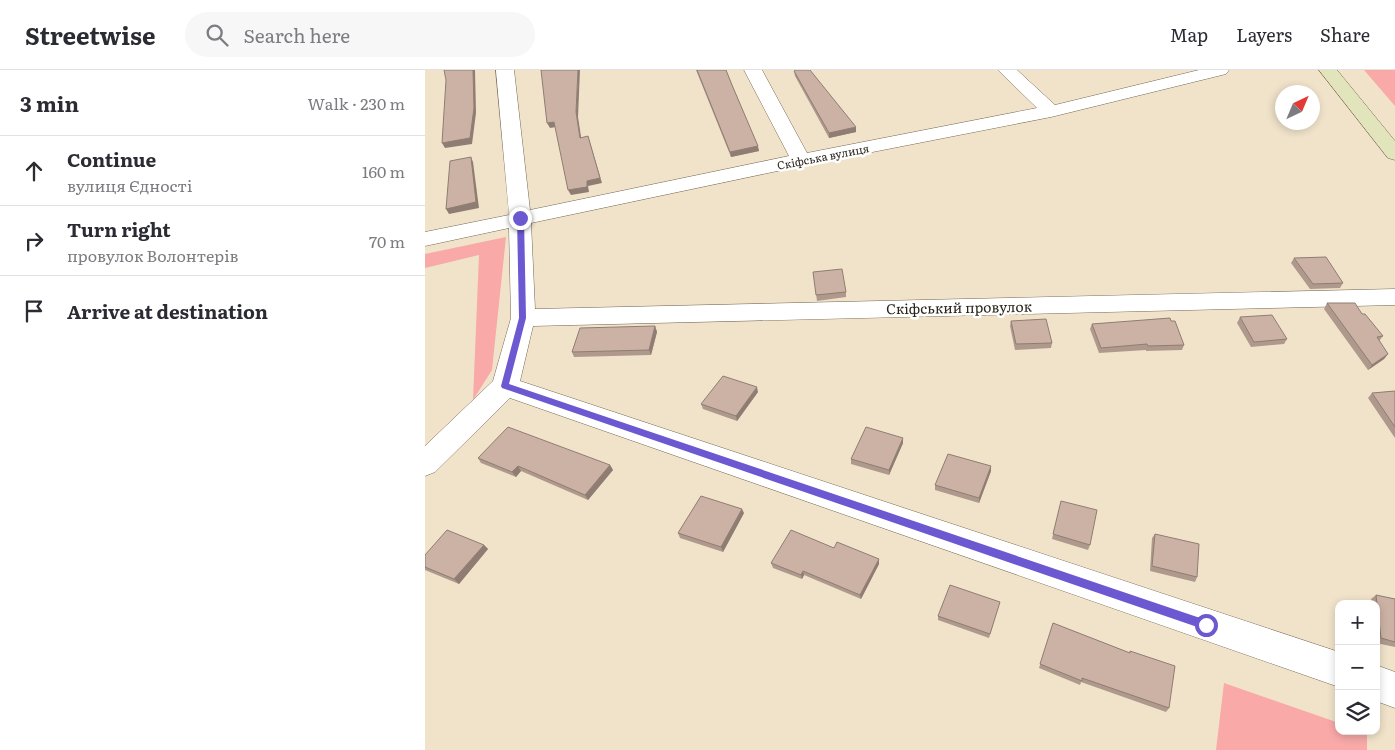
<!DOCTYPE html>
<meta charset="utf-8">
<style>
:root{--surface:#fff;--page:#f7f7f7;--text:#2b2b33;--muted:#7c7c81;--line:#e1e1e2}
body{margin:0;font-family:Literata,serif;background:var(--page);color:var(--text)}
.controls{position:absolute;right:15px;bottom:15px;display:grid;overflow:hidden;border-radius:10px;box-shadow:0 2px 8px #0003}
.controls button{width:45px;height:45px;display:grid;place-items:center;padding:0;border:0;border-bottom:1px solid var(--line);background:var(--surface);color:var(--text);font:25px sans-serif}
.compass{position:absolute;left:850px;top:15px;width:45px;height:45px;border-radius:50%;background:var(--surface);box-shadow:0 2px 8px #0003;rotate:44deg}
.stop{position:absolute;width:15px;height:15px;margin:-11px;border:4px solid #6c58d1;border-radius:50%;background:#fff}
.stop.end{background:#6c58d1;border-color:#fff;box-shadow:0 1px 5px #0008}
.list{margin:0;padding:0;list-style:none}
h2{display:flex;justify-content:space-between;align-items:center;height:65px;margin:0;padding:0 20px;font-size:21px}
h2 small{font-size:16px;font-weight:400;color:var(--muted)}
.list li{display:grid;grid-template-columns:32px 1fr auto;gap:15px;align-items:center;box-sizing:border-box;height:70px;padding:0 20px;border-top:1px solid var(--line)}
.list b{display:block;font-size:19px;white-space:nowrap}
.list p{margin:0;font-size:16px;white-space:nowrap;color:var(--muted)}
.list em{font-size:16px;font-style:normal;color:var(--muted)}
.icon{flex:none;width:28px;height:28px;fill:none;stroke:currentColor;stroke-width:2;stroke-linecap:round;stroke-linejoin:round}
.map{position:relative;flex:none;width:970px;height:680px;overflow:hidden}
header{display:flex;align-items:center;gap:30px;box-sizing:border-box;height:70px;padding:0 25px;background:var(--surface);border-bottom:1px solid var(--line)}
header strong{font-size:24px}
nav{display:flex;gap:28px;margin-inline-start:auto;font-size:18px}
.search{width:350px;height:45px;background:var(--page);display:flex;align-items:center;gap:12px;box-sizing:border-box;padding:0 18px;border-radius:28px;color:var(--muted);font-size:19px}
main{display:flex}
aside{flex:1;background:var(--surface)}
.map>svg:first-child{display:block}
</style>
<header>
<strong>Streetwise</strong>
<div class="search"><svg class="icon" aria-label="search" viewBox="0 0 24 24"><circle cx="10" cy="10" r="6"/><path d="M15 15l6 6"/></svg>Search here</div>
<nav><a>Map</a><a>Layers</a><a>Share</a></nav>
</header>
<main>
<aside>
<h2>3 min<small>Walk · 230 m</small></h2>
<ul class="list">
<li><svg class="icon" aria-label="ahead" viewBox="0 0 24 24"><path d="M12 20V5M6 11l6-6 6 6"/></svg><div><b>Continue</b><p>вулиця Єдності</p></div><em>160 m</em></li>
<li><svg class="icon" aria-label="right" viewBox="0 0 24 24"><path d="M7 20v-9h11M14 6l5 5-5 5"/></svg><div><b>Turn right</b><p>провулок Волонтерів</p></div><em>70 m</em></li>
<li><svg class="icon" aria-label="arrive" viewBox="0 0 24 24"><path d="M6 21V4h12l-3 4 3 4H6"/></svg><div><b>Arrive at destination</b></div></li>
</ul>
</aside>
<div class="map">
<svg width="970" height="680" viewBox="0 0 970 680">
<rect width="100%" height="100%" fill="#f1e3ca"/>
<path fill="#f8a9a8" d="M 939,0 L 970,0 L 970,36 Z
M 81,167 L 67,300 L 48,330 L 54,185 L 0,198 L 0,184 Z
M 799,613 L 914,653 L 914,661 L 936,661 L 942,663 L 942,680 L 791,680 Z"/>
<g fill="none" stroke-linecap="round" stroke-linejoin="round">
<g stroke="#756852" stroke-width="1">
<path id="street" d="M 71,0 L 89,0 L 105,140 L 364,86 L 319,0 L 337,0 L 382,83 L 612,38 L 573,0 L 592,0 L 630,35 L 774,0 L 804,0 L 801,4 L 626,47 L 376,96 L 106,153 L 110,239 L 970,219 L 970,235 L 108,256 L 95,311 L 914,582 L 914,617 L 85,328 L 10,402 L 0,406 L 0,376 L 68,311 L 86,248 L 84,158 L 0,176 L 0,162 L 84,145 Z
M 951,595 L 970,602 L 970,638 L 951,631 Z"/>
</g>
<g stroke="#756852" stroke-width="1">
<path id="secondary" d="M 894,0 L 912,0 L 970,71 L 970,90 L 963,88 Z"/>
</g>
<use href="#street" fill="#fff" fill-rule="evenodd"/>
<use href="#secondary" fill="#e2e5bc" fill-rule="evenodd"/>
</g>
<path fill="#af998d" d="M 271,0 L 301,0 L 334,81 L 306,87 Z
M 369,1 L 431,62 L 404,68 L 370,6 Z
M 869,188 L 918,213 L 915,218 L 885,219 L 866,193 Z
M 388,202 L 421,222 L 421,227 L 392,231 Z
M 902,233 L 937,244 L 958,266 L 954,271 L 963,284 L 959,289 L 943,300 L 899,239 Z
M 815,247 L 862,269 L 859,274 L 826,277 L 812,253 Z
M 586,251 L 627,273 L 626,278 L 590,280 L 585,256 Z
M 746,251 L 759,275 L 757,280 L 721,281 L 721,280 L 674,283 L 665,259 L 667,254 Z
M 230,256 L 232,262 L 226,285 L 149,287 L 147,282 Z
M 970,321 L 970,368 L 943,328 L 947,323 Z
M 333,322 L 312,351 L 278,339 L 276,334 Z
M 478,373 L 464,405 L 426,394 L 426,389 Z
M 53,388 L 185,395 L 188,400 L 163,430 L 96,401 L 91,407 L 56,393 Z
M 566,401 L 554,433 L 510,420 L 510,415 Z
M 636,431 L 665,475 L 663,480 L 627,469 Z
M 319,443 L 298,482 L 255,468 L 253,463 Z
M 730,464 L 772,507 L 770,512 L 725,501 L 727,468 Z
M 59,475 L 63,479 L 34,514 L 0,500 L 0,485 Z
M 409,478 L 454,489 L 454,494 L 436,529 L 379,505 L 377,509 L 348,498 L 346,493 Z
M 951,525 L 970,529 L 970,577 L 951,573 L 951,534 L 947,534 L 946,529 Z
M 575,532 L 564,568 L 513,550 L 513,546 Z
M 628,553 L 705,583 L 705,581 L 744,638 L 741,642 L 656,612 L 655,615 L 614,598 Z"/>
<path fill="#8f7d73" d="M 48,0 L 50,0 L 51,43 L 47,74 L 20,78 L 17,73 Z
M 153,0 L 155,0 L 153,47 L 157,73 L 155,68 L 151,42 Z
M 129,52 L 131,57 L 125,58 L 122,53 Z
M 431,57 L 431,62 L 404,68 L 404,63 Z
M 163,66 L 177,113 L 163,116 L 164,122 L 146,125 L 143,120 L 162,111 Z
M 333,76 L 334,81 L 306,87 L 305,82 Z
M 46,87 L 48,92 L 54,138 L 24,144 L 21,139 Z
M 230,256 L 232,262 L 226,285 L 224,280 Z
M 963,284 L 959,289 L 943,300 L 947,295 Z
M 332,317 L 333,322 L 312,351 L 311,346 Z
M 478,368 L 478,373 L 464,405 L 464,400 Z
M 185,395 L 188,400 L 163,430 L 160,425 Z
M 93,396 L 96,401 L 91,407 L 87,402 Z
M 566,396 L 566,401 L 554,433 L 554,428 Z
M 317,439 L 319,443 L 298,482 L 296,477 Z
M 59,475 L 63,479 L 34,514 L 29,509 Z
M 454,489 L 454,494 L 436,529 L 435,525 Z
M 378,501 L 379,505 L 377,509 L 376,505 Z"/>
<path fill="#ccb2a4" stroke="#8f7d73" d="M 19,0 L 48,0 L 49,38 L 45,68 L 17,73 L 21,10 Z
M 116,0 L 153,0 L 151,42 L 155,68 L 163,66 L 175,108 L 162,111 L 162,117 L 143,120 L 129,52 L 122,53 Z
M 272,0 L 301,0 L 307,15 L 333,76 L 305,82 Z
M 371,0 L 385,0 L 431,57 L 404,63 L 369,1 Z
M 46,87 L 51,132 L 21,139 L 25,91 Z
M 901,187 L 918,213 L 888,214 L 869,188 Z
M 417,199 L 421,222 L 391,225 L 388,202 Z
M 902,233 L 930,233 L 937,244 L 940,244 L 958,266 L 952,267 L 963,284 L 947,295 Z
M 847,245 L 862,269 L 829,272 L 815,247 Z
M 745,248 L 746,251 L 750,251 L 759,275 L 723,276 L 722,274 L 676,278 L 667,254 Z
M 621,249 L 627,273 L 591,274 L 586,251 Z
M 230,256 L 224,280 L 147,282 L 155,258 Z
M 298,306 L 332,317 L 311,346 L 276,334 Z
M 970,321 L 970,357 L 947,323 Z
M 83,357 L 185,395 L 160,425 L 93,396 L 87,402 L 53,388 Z
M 441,357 L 478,368 L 464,400 L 426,389 Z
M 523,384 L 566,396 L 554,428 L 510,415 Z
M 276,426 L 317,439 L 296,477 L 253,463 Z
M 636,431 L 672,440 L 665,475 L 628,464 Z
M 22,460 L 59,475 L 29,509 L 0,497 L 0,485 Z
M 366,460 L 409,478 L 412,472 L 454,489 L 435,525 L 378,501 L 376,505 L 346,493 Z
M 730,464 L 774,474 L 772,507 L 727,496 Z
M 525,515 L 575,532 L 565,564 L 513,546 Z
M 951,525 L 970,529 L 970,572 L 956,568 Z
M 628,553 L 705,583 L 705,581 L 750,596 L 744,638 L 657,608 L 657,611 L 615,594 Z"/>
<path fill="#6c58d1" d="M 95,146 L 99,148 L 101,248 L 84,314 L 781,550 L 786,555 L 785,558 L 781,560 L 77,318 L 76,316 L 94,248 L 92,148 Z"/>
<g text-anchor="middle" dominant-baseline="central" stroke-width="5" stroke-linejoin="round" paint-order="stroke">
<g font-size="11" fill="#29241b" stroke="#fff">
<text transform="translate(398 86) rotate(-11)">Скіфська вулиця</text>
</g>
<g font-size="14" fill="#29241b" stroke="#fff">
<text transform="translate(534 237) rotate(-1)">Скіфський провулок</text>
</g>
</g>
</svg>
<div class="controls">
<button>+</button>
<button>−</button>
<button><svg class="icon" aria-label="layers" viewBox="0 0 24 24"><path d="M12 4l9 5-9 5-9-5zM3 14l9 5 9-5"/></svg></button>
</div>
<svg class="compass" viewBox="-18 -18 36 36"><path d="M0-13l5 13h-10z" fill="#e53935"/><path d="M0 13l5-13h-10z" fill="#7c7c81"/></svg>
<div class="stop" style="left:781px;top:555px"></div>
<div class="stop end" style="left:95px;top:148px"></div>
</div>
</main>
